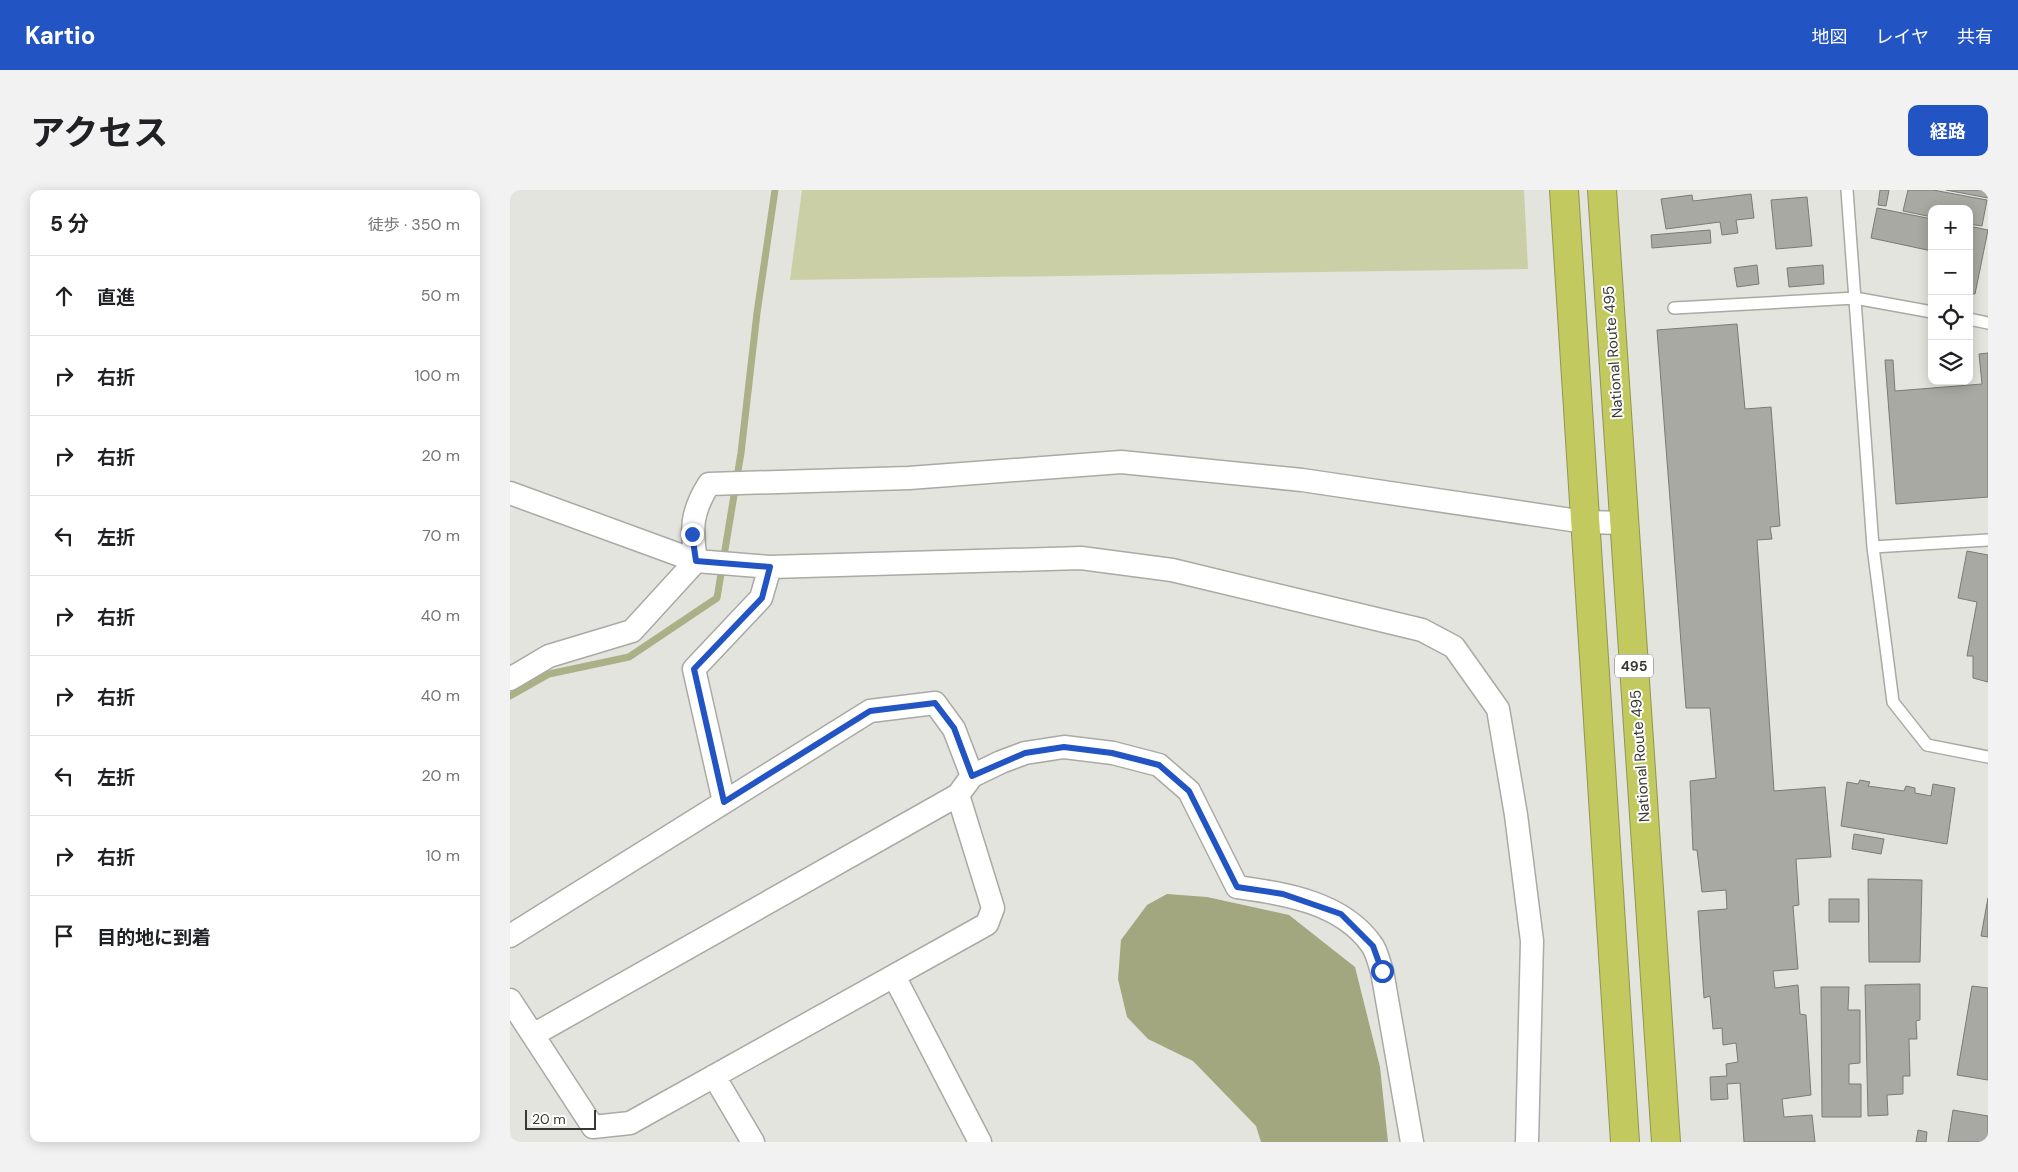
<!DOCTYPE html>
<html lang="ja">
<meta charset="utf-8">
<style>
:root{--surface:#fff;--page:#f2f2f2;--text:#202124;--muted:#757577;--line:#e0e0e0;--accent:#2255c3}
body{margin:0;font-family:"DM Sans","Noto Sans JP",sans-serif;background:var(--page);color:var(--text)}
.controls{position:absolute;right:15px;top:15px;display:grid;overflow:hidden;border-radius:10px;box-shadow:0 2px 12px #0003}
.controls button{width:45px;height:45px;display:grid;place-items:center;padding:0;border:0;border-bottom:1px solid var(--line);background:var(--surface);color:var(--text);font:25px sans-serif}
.scale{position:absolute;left:15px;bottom:12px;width:71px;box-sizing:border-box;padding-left:5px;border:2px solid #373735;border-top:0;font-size:14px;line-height:18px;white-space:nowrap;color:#373735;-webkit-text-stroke:4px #fffffe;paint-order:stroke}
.stop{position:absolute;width:15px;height:15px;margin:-11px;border:4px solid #2255c3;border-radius:50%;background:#fff}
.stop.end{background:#2255c3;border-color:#fff;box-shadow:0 1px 5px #0008}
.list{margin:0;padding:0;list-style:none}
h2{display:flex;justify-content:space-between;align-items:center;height:65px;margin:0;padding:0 20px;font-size:21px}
h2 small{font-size:16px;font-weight:400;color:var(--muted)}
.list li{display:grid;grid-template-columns:32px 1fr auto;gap:15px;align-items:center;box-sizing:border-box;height:80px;padding:0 20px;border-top:1px solid var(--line)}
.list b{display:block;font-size:19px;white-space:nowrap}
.list em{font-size:16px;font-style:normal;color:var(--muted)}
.icon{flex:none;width:28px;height:28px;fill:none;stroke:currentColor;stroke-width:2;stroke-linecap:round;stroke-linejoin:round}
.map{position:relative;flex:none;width:1478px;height:952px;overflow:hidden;border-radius:10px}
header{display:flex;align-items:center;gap:30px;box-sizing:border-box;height:70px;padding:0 25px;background:var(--accent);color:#fff}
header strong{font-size:24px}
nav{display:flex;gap:28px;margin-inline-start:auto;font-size:18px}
.intro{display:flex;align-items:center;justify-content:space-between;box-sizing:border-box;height:120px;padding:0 30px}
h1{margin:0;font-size:35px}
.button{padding:12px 22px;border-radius:10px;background:var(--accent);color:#fff;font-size:18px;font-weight:700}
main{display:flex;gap:30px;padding:0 30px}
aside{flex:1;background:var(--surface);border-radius:10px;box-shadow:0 2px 12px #0003}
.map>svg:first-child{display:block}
</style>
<header>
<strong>Kartio</strong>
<nav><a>地図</a><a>レイヤ</a><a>共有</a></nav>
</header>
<div class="intro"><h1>アクセス</h1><a class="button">経路</a></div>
<main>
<aside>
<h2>5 分<small>徒歩 · 350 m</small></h2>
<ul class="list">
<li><svg class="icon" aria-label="ahead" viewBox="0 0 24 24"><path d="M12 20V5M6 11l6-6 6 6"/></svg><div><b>直進</b></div><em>50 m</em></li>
<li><svg class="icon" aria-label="right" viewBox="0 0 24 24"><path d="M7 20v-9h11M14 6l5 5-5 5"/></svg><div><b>右折</b></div><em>100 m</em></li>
<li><svg class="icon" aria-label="right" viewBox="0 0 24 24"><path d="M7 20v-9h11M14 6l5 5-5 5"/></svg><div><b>右折</b></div><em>20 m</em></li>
<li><svg class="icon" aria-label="left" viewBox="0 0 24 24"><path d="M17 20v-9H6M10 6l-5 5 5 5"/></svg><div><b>左折</b></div><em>70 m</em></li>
<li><svg class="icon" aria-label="right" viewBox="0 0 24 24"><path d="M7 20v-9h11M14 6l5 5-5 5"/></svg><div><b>右折</b></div><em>40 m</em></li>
<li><svg class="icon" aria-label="right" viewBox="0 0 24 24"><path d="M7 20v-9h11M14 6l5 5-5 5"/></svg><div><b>右折</b></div><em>40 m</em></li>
<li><svg class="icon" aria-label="left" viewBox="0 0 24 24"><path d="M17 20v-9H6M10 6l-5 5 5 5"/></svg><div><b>左折</b></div><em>20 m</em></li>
<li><svg class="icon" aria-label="right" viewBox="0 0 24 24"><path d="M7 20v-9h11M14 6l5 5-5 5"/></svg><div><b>右折</b></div><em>10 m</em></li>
<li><svg class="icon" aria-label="arrive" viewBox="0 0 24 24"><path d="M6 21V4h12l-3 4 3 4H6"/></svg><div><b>目的地に到着</b></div></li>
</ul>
</aside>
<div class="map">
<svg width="1478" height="952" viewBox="0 0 1478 952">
<rect width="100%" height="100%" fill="#e3e4dd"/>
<path fill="#cbcfa6" d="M 292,0 L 1014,0 L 1018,79 L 280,90 Z"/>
<path fill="#a3a77f" d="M 657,704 L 697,707 L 779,725 L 845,777 L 870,877 L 878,952 L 751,952 L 746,936 L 683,871 L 638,849 L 617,827 L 608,789 L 611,750 L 637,715 Z"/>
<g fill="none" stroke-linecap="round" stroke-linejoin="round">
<path stroke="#acb087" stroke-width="7" d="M 0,506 L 39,484 L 119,467 L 207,408 L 231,263 L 247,123 L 265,0"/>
</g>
<path fill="#a8a9a2" stroke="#7a7b75" d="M 1370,0 L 1379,0 L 1376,16 L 1368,15 Z
M 1398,0 L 1423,0 L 1477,10 L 1472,36 L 1459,34 L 1459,19 L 1422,19 L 1422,27 L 1393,21 Z
M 1436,0 L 1478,0 L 1478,8 Z
M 1241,4 L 1244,28 L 1226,30 L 1228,43 L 1212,45 L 1210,32 L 1156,39 L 1151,9 L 1182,5 L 1183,11 Z
M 1297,7 L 1302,56 L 1266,59 L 1261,10 Z
M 1367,18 L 1422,29 L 1422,61 L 1361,48 Z
M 1459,36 L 1478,40 L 1465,104 L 1459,103 Z
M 1200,40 L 1201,53 L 1142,58 L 1141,45 Z
M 1247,75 L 1249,94 L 1227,97 L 1224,78 Z
M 1313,75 L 1314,94 L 1279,97 L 1277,78 Z
M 1227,134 L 1235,219 L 1261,217 L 1270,336 L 1260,337 L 1262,349 L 1247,350 L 1264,601 L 1315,597 L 1321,667 L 1286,669 L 1289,715 L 1283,716 L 1288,779 L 1263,781 L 1265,798 L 1288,795 L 1290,824 L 1296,825 L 1301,905 L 1272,909 L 1274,927 L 1302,925 L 1305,952 L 1234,952 L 1230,893 L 1217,894 L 1218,909 L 1201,910 L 1200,887 L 1217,886 L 1216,874 L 1228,872 L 1226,853 L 1213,855 L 1212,838 L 1203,839 L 1200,806 L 1194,808 L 1188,721 L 1217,719 L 1216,700 L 1192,702 L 1187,660 L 1183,660 L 1180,591 L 1206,588 L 1200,518 L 1176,518 L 1147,140 Z
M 1478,163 L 1478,307 L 1386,314 L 1375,170 L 1383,170 L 1385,201 L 1472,194 L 1469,164 Z
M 1457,361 L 1478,365 L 1478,492 L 1463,488 L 1463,466 L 1457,466 L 1467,412 L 1448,408 Z
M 1350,590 L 1360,592 L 1358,596 L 1394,601 L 1396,596 L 1405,598 L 1405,603 L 1421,606 L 1423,594 L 1445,598 L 1437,654 L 1331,636 L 1337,592 L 1348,594 Z
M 1344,644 L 1374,649 L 1371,664 L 1342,659 Z
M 1358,689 L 1412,690 L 1410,772 L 1359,772 Z
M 1478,708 L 1478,747 L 1471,746 Z
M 1319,709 L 1349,709 L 1349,732 L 1319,732 Z
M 1410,794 L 1410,830 L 1406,831 L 1407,849 L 1399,849 L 1400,886 L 1393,886 L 1393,904 L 1377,905 L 1378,925 L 1358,926 L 1355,795 Z
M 1462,796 L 1478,798 L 1478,890 L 1447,885 Z
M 1311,797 L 1339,797 L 1338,820 L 1350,820 L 1350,873 L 1339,874 L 1339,894 L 1351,894 L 1351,927 L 1312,927 Z
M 1443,920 L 1478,926 L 1478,952 L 1438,952 Z
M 1408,940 L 1417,942 L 1416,952 L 1406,952 Z"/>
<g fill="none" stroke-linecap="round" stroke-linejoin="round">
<g stroke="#a9aaa4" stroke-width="14">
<path id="lane" d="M 1337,0 L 1363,357 L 1383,512 L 1417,555 L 1478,567
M 1164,118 L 1345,108 L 1422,122
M 1459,129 L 1478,133
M 1363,357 L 1478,350"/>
</g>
<g stroke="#a9aaa4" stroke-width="25">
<path id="street" d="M 0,303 L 186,371 L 260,377 L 571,368 L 662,380 L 912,440 L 944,457 L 988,519 L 1006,625 L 1022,751 L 1017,952
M 186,371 C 181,339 181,322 199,294 L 399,288 L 611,272 L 792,290 L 1075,332 L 1114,333
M 0,489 L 39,466 L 122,441 L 186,371
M 214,612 L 184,479 L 251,408 L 260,377
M 0,746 L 360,521 L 425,513 L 444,539 L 462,586
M 384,786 L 470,952
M 0,810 L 83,937 L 120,933 L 477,734 L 483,718 L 448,605
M 23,845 L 448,605 L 462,586 L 491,572 L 515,563 L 554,557 L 603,563 L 649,575 L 679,601 L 727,697 C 775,704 832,712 862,755 C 867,762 869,773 872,781 L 902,952
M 204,886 L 243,952"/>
</g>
<g stroke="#919650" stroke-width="30">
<path id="highway" d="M 1054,0 L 1115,952
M 1092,0 L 1156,952"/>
</g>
<use href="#lane" stroke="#fff" stroke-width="11"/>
<use href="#street" stroke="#fff" stroke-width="22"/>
<use href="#highway" stroke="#c1c95f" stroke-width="28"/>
</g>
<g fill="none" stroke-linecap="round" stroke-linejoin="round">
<path stroke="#2255c3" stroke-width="6" d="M 182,344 L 186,371 L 260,377 L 252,408 L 184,479 L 214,612 L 360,521 L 425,513 L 444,538 L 462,586 L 515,563 L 554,557 L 602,563 L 649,575 L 679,601 L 727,697 L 773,704 L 831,724 L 863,756 L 872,781"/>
</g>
<g text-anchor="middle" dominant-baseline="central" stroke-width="4" stroke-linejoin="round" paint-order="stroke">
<rect fill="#fffffe" stroke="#737371" stroke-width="1" x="1105" y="464.5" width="38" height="23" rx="4"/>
<g font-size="14" font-weight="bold" fill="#373735">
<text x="1124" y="476">495</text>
</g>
<g font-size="15" fill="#373735" stroke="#fffffe">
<text transform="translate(1103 162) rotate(-94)">National Route 495</text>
<text transform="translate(1130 566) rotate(-94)">National Route 495</text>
</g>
</g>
</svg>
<div class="controls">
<button>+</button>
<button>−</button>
<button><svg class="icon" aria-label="locate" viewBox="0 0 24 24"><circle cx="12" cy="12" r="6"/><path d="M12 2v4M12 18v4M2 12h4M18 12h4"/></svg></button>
<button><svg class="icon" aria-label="layers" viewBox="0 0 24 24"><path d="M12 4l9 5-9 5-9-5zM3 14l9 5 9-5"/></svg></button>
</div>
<div class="scale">20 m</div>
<div class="stop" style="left:872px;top:781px"></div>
<div class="stop end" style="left:182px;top:344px"></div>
</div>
</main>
